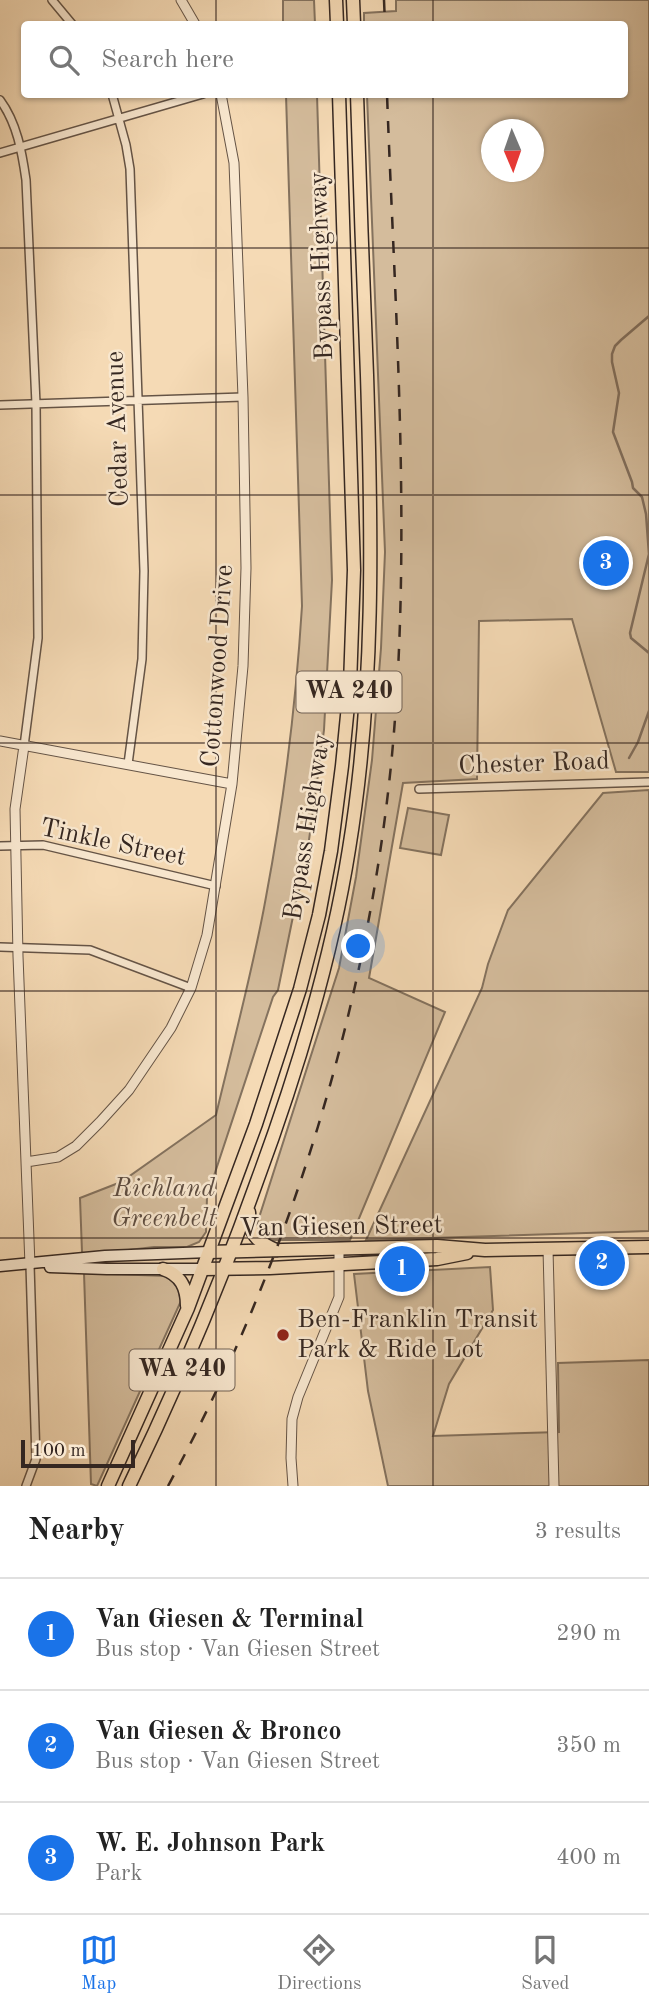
<!DOCTYPE html>
<meta charset="utf-8">
<style>
:root{--surface:#fff;--page:#f2f2f2;--text:#222;--muted:#767676;--line:#e0e0e0;--accent:#1a73e8}
body{margin:0;font-family:"Old Standard TT",serif;background:var(--page);color:var(--text)}
.compass{position:absolute;left:481px;top:119px;width:63px;height:63px;border-radius:50%;background:var(--surface);box-shadow:0 2px 5px #0004;rotate:178deg}
.scale{position:absolute;left:21px;bottom:18px;width:114px;box-sizing:border-box;padding-left:7px;border:4px solid #352721;border-top:0;font-size:19px;line-height:24px;white-space:nowrap;color:#352721;-webkit-text-stroke:5px #f8e7cf;paint-order:stroke}
.you{position:absolute;left:359px;top:947px;width:24px;height:24px;margin:-18px;border:5px solid #fff;border-radius:50%;background:#1a73e8;box-shadow:0 0 0 10px #1a73e833}
.badge{display:grid;place-items:center;width:46px;height:46px;border-radius:50%;background:var(--accent);color:#fff;font-size:23px;font-weight:700}
.pin{position:absolute;translate:-50% -50%;border:4px solid #fff;box-shadow:0 2px 7px #0006}
.list{margin:0;padding:0;list-style:none}
h2{display:flex;justify-content:space-between;align-items:center;height:91px;margin:0;padding:0 28px;font-size:30px}
h2 small{font-size:23px;font-weight:400;color:var(--muted)}
.list li{display:grid;grid-template-columns:46px 1fr auto;gap:21px;align-items:center;box-sizing:border-box;height:112px;padding:0 28px;border-top:2px solid var(--line)}
.list b{display:block;font-size:26px;white-space:nowrap}
.list p{margin:0;font-size:23px;white-space:nowrap;color:var(--muted)}
.list em{font-size:23px;font-style:normal;color:var(--muted)}
.icon{flex:none;width:38px;height:38px;fill:none;stroke:currentColor;stroke-width:2;stroke-linecap:round;stroke-linejoin:round}
.map{position:relative;flex:none;width:649px;height:1486px;overflow:hidden}
.search{position:absolute;background:var(--surface);box-shadow:0 2px 5px #0004;left:21px;right:21px;top:21px;height:77px;display:flex;align-items:center;gap:18px;box-sizing:border-box;padding:0 24px;border-radius:7px;color:var(--muted);font-size:26px}
.sheet{height:427px;background:var(--surface)}
nav{display:flex;justify-content:space-around;align-items:center;box-sizing:border-box;height:98px;border-top:2px solid var(--line);background:var(--surface);font-size:19px;color:var(--muted)}
nav a{display:grid;justify-items:center;gap:4px}
nav .on{color:var(--accent)}
.map>svg:first-child{display:block}
</style>
<div class="map">
<svg width="649" height="1486" viewBox="0 0 649 1486">
<rect width="100%" height="100%" fill="#f5dab5"/>
<filter id="stains"><feTurbulence type="fractalNoise" baseFrequency=".00286" numOctaves="4"/><feColorMatrix values="0 0 0 0 .2 0 0 0 0 .09 0 0 0 0 .02 0 0 0 .5 -.17"/></filter>
<radialGradient id="worn" r=".72"><stop offset=".6" stop-color="#630" stop-opacity="0"/><stop offset="1" stop-color="#630" stop-opacity=".3"/></radialGradient>
<path fill="#d4bc9c" stroke="#84725e" stroke-width="2" fill-rule="evenodd" d="M 283,0 L 314,0 L 315,24 L 283,24 Z
M 396,0 L 649,0 L 649,772 L 616,772 L 572,619 L 479,621 L 477,779 L 403,783 L 369,978 L 445,1012 L 350,1240 L 272,1240 L 263,1237 L 257,1224 L 339,968 L 356,877 L 372,760 L 381,648 L 385,552 L 367,95 L 624,94 L 624,24 L 364,24 L 364,13 L 396,11 ZM 491,130 L 534,130 L 534,172 L 491,172 Z
M 286,95 L 317,95 L 332,580 L 324,730 L 303,884 L 298,892 L 278,990 L 273,997 L 207,1197 L 206,1232 L 199,1242 L 187,1247 L 154,1247 L 85,1255 L 82,1252 L 80,1198 L 121,1182 L 216,1115 C 233,1043 253,970 266,897 C 284,801 296,703 302,606 Z
M 649,790 L 649,1231 L 366,1240 L 482,988 L 488,964 L 508,910 L 603,793 Z
M 408,808 L 449,815 L 441,855 L 400,848 Z
M 490,1267 L 493,1310 L 449,1384 L 433,1436 L 559,1432 L 558,1363 L 649,1360 L 649,1486 L 388,1486 L 368,1391 L 354,1274 Z
M 84,1273 L 166,1276 L 177,1285 L 181,1301 L 97,1486 L 91,1484 Z"/>
<g fill="none" stroke-linecap="round" stroke-linejoin="round">
<path stroke="#816e5c" stroke-width="2.5" d="M 649,316 L 621,340 L 615,346 L 612,354 L 612,362 L 619,393 L 613,432 L 632,482 L 633,488 L 642,497 L 646,514 L 649,554 L 630,633 L 631,638 L 649,653
M 629,758 L 638,742 L 649,711"/>
<g stroke="#655446" stroke-width="10">
<path id="minor" d="M 52,0 L 72,24
M 112,94 L 126,145 L 130,169 L 144,571 L 142,659 L 128,764
M 0,100 C 17,123 22,152 26,180 L 36,404 L 38,638 L 24,746
M 0,153 L 203,94
M 0,405 L 243,397
M 419,789 L 649,782
M 0,846 L 43,845 L 216,886
M 0,947 L 90,950 L 191,988
M 26,1486 L 36,1459 L 30,1265"/>
</g>
<g stroke="#655446" stroke-width="11">
<path id="tertiary" d="M 181,0 L 195,24
M 0,741 L 232,784
M 24,746 L 15,809 L 18,956 L 30,1265
M 26,1162 L 58,1157 L 76,1146 L 100,1122 L 129,1090 L 171,1028 L 191,988 L 207,935 L 232,784 L 243,666 L 246,568 L 243,397 L 234,163 L 221,94
M 548,1249 L 554,1486
M 293,1486 L 291,1458 L 292,1419 L 298,1397 L 339,1297 L 339,1249"/>
</g>
<g stroke="#352721" stroke-width="13">
<path id="secondary" d="M 0,1266 L 105,1256 L 209,1252
M 50,1267 L 107,1269 L 203,1269"/>
</g>
<g stroke="#352721" stroke-width="15">
<path id="primary" d="M 209,1252 L 437,1246 L 485,1250 L 649,1247
M 203,1269 L 270,1268 L 437,1259 L 467,1253"/>
</g>
<g stroke="#352721" stroke-width="15">
<path id="trunk" d="M 336,0 L 337,24
M 353,0 L 354,24
M 249,1212 C 249,1233 256,1242 276,1250
M 163,1269 C 181,1275 187,1288 187,1306
M 108,1486 L 188,1308 L 256,1124 L 300,989 L 319,915 L 331,851 L 342,766 L 350,685 L 354,570 L 339,94
M 129,1486 C 177,1387 220,1285 257,1181 C 297,1073 331,963 349,849 C 375,691 372,534 367,375 C 363,281 360,188 357,94"/>
</g>
<use href="#minor" stroke="#f8e7cf" stroke-width="7"/>
<use href="#tertiary" stroke="#f8e7cf" stroke-width="9"/>
<use href="#secondary" stroke="#f8e7cf" stroke-width="10"/>
<use href="#primary" stroke="#f5dab5" stroke-width="12"/>
<use href="#trunk" stroke="#f5dab5" stroke-width="12"/>
<path stroke="#352721" stroke-width="2.5" stroke-dasharray="12 12" stroke-linecap="butt" d="M 384,0 L 385,24
M 168,1486 C 289,1264 368,1007 392,755 C 412,538 395,313 387,94"/>
</g>
<path fill="none" stroke="#352721" stroke-width="2" stroke-opacity="0.55" d="M 216,0 L 216,24M 433,0 L 433,24M 216,94 L 216,1486M 433,94 L 433,1486M 0,248 L 649,248M 0,495 L 649,495M 0,743 L 649,743M 0,991 L 649,991M 0,1238 L 649,1238"/>
<circle fill="#8f2418" stroke="#f8e7cf" stroke-width="2.5" cx="283" cy="1335" r="7"/>
<g text-anchor="middle" dominant-baseline="central" stroke-width="5" stroke-linejoin="round" paint-order="stroke">
<g fill="#f8e7cf" stroke="#706155" stroke-width="2">
<rect x="296.5" y="671.5" width="105" height="41" rx="5"/>
<rect x="129.5" y="1349.5" width="105" height="41" rx="5"/>
</g>
<g font-size="24" font-weight="bold" fill="#352721">
<text x="349" y="692">WA 240</text>
<text x="182" y="1370">WA 240</text>
</g>
<g font-size="26" fill="#352721" stroke="#f8e7cf">
<text transform="translate(322 266) rotate(-92)">Bypass Highway</text>
<text transform="translate(118 429) rotate(-92)">Cedar Avenue</text>
<text transform="translate(218 666) rotate(-86)">Cottonwood Drive</text>
<text transform="translate(534 764) rotate(-2)">Chester Road</text>
<text transform="translate(308 827) rotate(-81)">Bypass Highway</text>
<text transform="translate(113 843) rotate(12)">Tinkle Street</text>
<text transform="translate(341 1227) rotate(-1)">Van Giesen Street</text>
</g>
<g font-size="26" font-style="italic" fill="#5d4c40" stroke="#f8e7cf">
<text x="164" y="1189">Richland<tspan x="164" dy="30">Greenbelt</tspan></text>
</g>
<g font-size="26" fill="#352721" stroke="#f8e7cf" text-anchor="start">
<text x="297" y="1320">Ben-Franklin Transit<tspan x="297" dy="30">Park &amp; Ride Lot</tspan></text>
</g>
</g>
<rect width="100%" height="100%" filter="url(#stains)"/>
<rect width="100%" height="100%" fill="url(#worn)"/>
</svg>
<svg class="compass" viewBox="-18 -18 36 36"><path d="M0-13l5 13h-10z" fill="#e53935"/><path d="M0 13l5-13h-10z" fill="#767676"/></svg>
<div class="scale">100 m</div>
<div class="you"></div>
<div class="pin badge" style="left:402px;top:1269px">1</div>
<div class="pin badge" style="left:602px;top:1263px">2</div>
<div class="pin badge" style="left:606px;top:563px">3</div>
<div class="search"><svg class="icon" aria-label="search" viewBox="0 0 24 24"><circle cx="10" cy="10" r="6"/><path d="M15 15l6 6"/></svg>Search here</div>
</div>
<section class="sheet">
<h2>Nearby<small>3 results</small></h2>
<ul class="list">
<li><span class="badge">1</span><div><b>Van Giesen &amp; Terminal</b><p>Bus stop · Van Giesen Street</p></div><em>290 m</em></li>
<li><span class="badge">2</span><div><b>Van Giesen &amp; Bronco</b><p>Bus stop · Van Giesen Street</p></div><em>350 m</em></li>
<li><span class="badge">3</span><div><b>W. E. Johnson Park</b><p>Park</p></div><em>400 m</em></li>
</ul>
</section>
<nav>
<a class="on"><svg class="icon" aria-label="map" viewBox="0 0 24 24"><path d="M3 6l6-2 6 2 6-2v14l-6 2-6-2-6 2zM9 4v14M15 6v14"/></svg>Map</a>
<a><svg class="icon" aria-label="directions" viewBox="0 0 24 24"><path d="M12 3l9 9-9 9-9-9zM9 14v-3h6M13 9l2 2-2 2"/></svg>Directions</a>
<a><svg class="icon" aria-label="saved" viewBox="0 0 24 24"><path d="M7 4h10v16l-5-4-5 4z"/></svg>Saved</a>
</nav>
